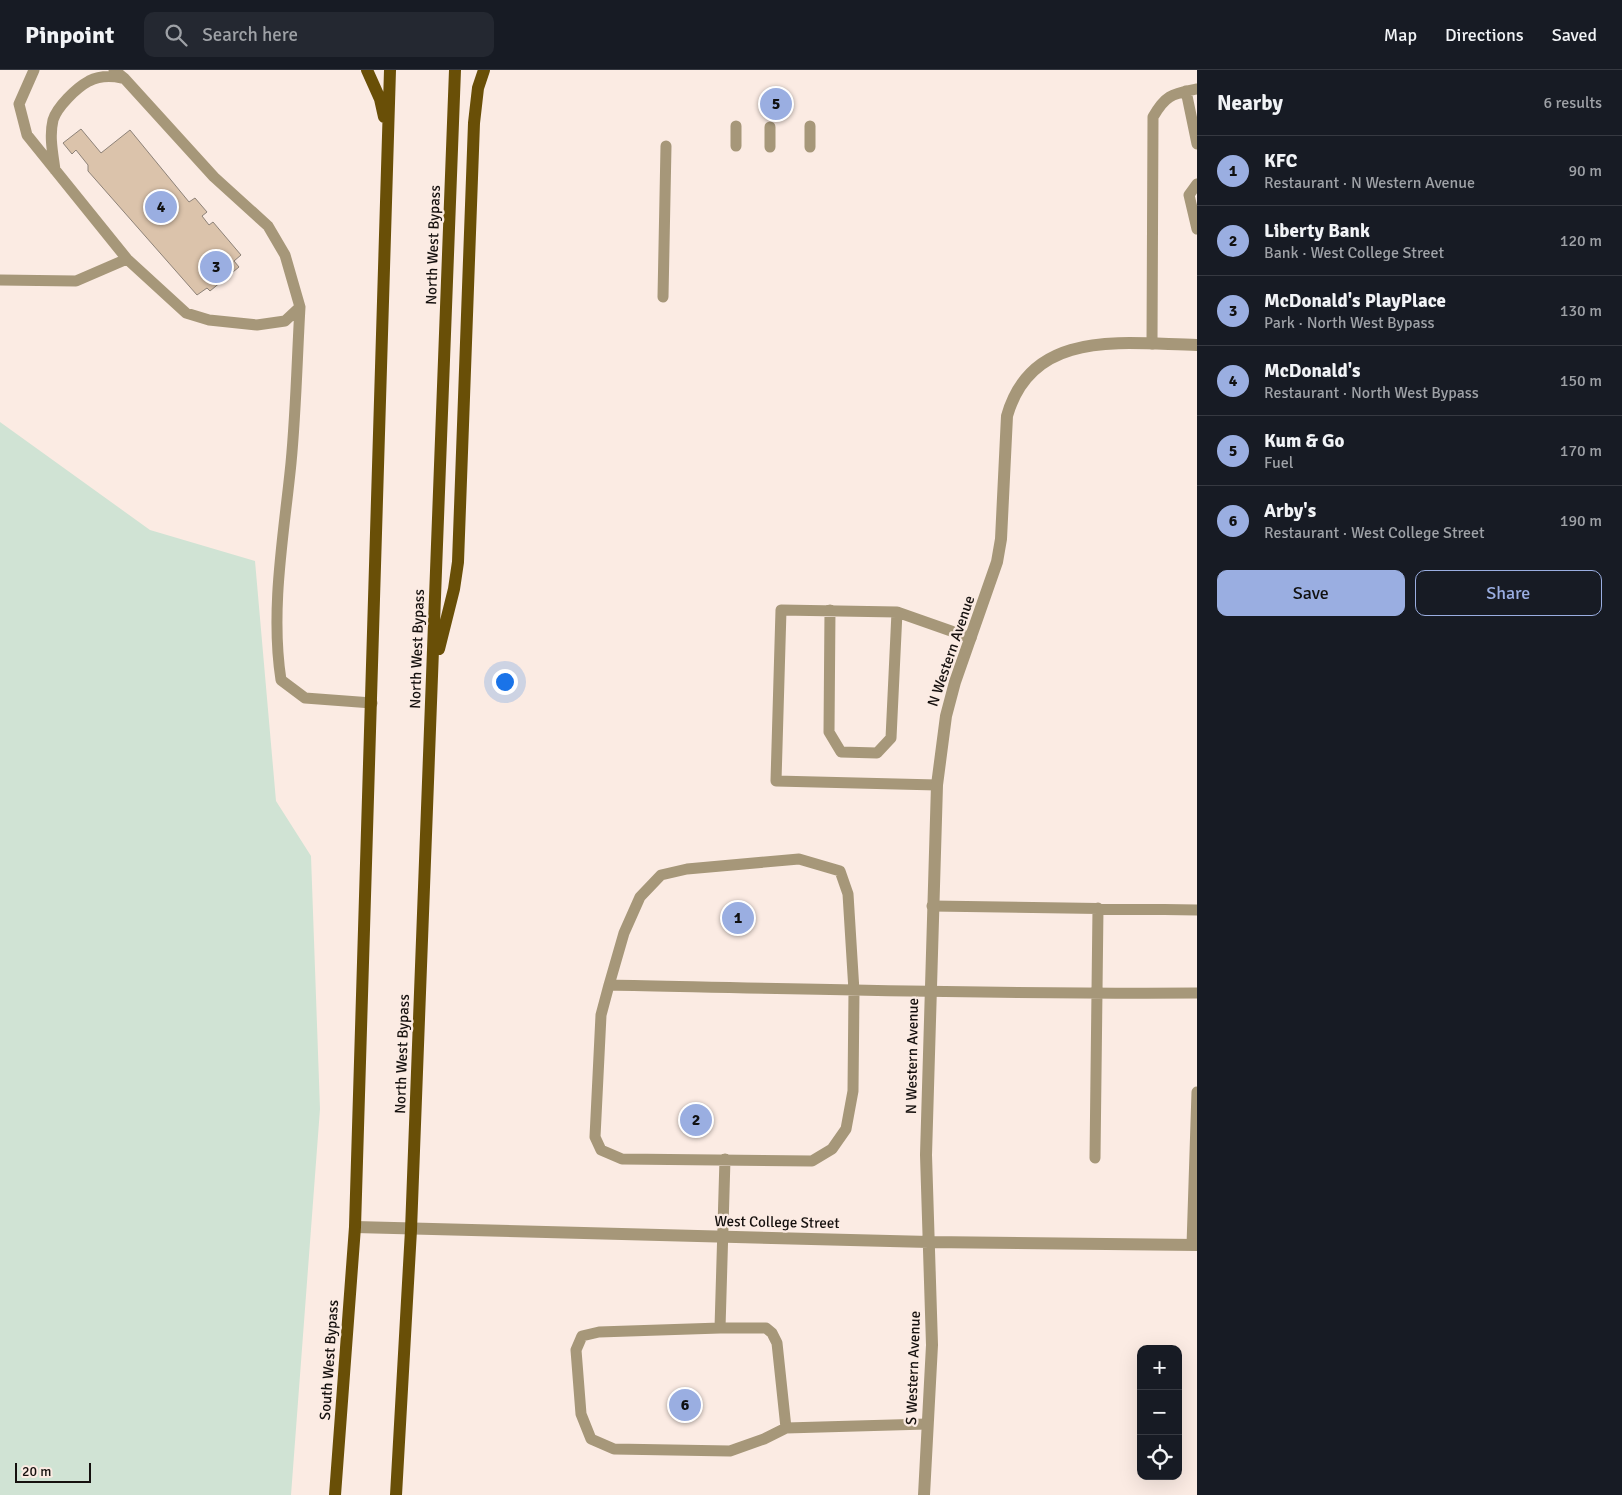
<!DOCTYPE html>
<meta charset="utf-8">
<style>
:root{--surface:#171b24;--page:#242831;--text:#f1f3f6;--muted:#9ea1a6;--line:#363941;--accent:#9aaee1}
body{margin:0;font-family:Signika,sans-serif;background:var(--page);color:var(--text)}
.controls{position:absolute;right:15px;bottom:15px;display:grid;overflow:hidden;border-radius:10px;box-shadow:0 5px 20px #0002}
.controls button{width:45px;height:45px;display:grid;place-items:center;padding:0;border:0;border-bottom:1px solid var(--line);background:var(--surface);color:var(--text);font:25px sans-serif}
.scale{position:absolute;left:15px;bottom:12px;width:76px;box-sizing:border-box;padding-left:5px;border:2px solid #15100e;border-top:0;font-size:14px;line-height:18px;white-space:nowrap;color:#15100e;-webkit-text-stroke:4px #fbebe3;paint-order:stroke}
.you{position:absolute;left:504px;top:611px;width:18px;height:18px;margin:-12px;border:4px solid #fff;border-radius:50%;background:#1a73e8;box-shadow:0 0 0 8px #1a73e833}
.badge{display:grid;place-items:center;width:32px;height:32px;border-radius:50%;background:var(--accent);color:#111;font-size:16px;font-weight:700}
.pin{position:absolute;translate:-50% -50%;border:2px solid #fff;box-shadow:0 1px 5px #0006}
.list{margin:0;padding:0;list-style:none}
h2{display:flex;justify-content:space-between;align-items:center;height:65px;margin:0;padding:0 20px;font-size:21px}
h2 small{font-size:16px;font-weight:400;color:var(--muted)}
.list li{display:grid;grid-template-columns:32px 1fr auto;gap:15px;align-items:center;box-sizing:border-box;height:70px;padding:0 20px;border-top:1px solid var(--line)}
.list b{display:block;font-size:19px;white-space:nowrap}
.list p{margin:0;font-size:16px;white-space:nowrap;color:var(--muted)}
.list em{font-size:16px;font-style:normal;color:var(--muted)}
.actions{display:flex;gap:10px;padding:15px 20px}
.actions a{flex:1;padding:11px 0;border:1px solid var(--accent);border-radius:10px;text-align:center;font-size:18px;color:var(--accent)}
.actions .main{background:var(--accent);color:#111}
.icon{flex:none;width:28px;height:28px;fill:none;stroke:currentColor;stroke-width:2;stroke-linecap:round;stroke-linejoin:round}
.map{position:relative;flex:none;width:1197px;height:1425px;overflow:hidden}
header{display:flex;align-items:center;gap:30px;box-sizing:border-box;height:70px;padding:0 25px;background:var(--surface);border-bottom:1px solid var(--line)}
header strong{font-size:24px}
nav{display:flex;gap:28px;margin-inline-start:auto;font-size:18px}
.search{width:350px;height:45px;background:var(--page);display:flex;align-items:center;gap:12px;box-sizing:border-box;padding:0 18px;border-radius:10px;color:var(--muted);font-size:19px}
main{display:flex}
aside{flex:1;background:var(--surface)}
.map>svg:first-child{display:block}
</style>
<header>
<strong>Pinpoint</strong>
<div class="search"><svg class="icon" aria-label="search" viewBox="0 0 24 24"><circle cx="10" cy="10" r="6"/><path d="M15 15l6 6"/></svg>Search here</div>
<nav><a>Map</a><a>Directions</a><a>Saved</a></nav>
</header>
<main>
<div class="map">
<svg width="1197" height="1425" viewBox="0 0 1197 1425">
<rect width="100%" height="100%" fill="#fbebe3"/>
<path fill="#d0e3d4" d="M 0,352 L 150,460 L 255,491 L 276,731 L 311,786 L 320,1039 L 291,1425 L 0,1425 Z"/>
<path fill="#dbc3ab" stroke="#8d8278" d="M 81,59 L 101,83 L 130,60 L 189,132 L 195,128 L 207,142 L 202,146 L 209,155 L 213,152 L 241,185 L 234,191 L 239,197 L 210,221 L 207,218 L 197,225 L 88,101 L 88,95 L 76,80 L 72,84 L 63,73 Z"/>
<g fill="none" stroke-linecap="round" stroke-linejoin="round">
<path stroke="#a69779" stroke-width="11" d="M 34,0 L 19,34 L 27,65 L 127,189 L 186,243 L 209,250 L 257,255 L 285,251 L 300,237 L 285,185 L 268,156 L 214,107 L 124,8 L 114,0
M 1186,21 L 1197,74
M 736,56 L 736,76
M 770,57 L 770,77
M 810,77 L 810,56
M 55,100 C 53,84 49,67 53,50 C 57,37 76,18 89,11 C 99,6 112,6 122,8
M 1197,114 L 1189,125 L 1197,159
M 0,210 L 76,211 L 127,189
M 663,227 L 666,76
M 300,237 C 297,289 296,341 291,393 C 284,464 270,539 281,610 L 305,628 L 372,633
M 1152,274 L 1153,47 C 1166,24 1173,24 1197,19
M 830,540 L 829,662 L 841,682 L 877,683 L 891,668 L 897,542
M 937,715 L 776,711 L 781,540 L 897,542 L 971,568
M 932,836 L 1197,840
M 609,915 L 624,863 L 640,827 L 661,805 L 687,799 L 799,789 L 840,801 L 848,824 L 854,921 L 853,1021 L 846,1059 L 832,1079 L 812,1091 L 622,1089 L 601,1080 L 595,1067 L 601,945 L 609,915 C 805,919 1001,924 1197,923
M 1095,1088 L 1098,838
M 725,1089 L 720,1258 L 599,1262 L 582,1266 L 576,1280 L 581,1344 L 591,1369 L 614,1379 L 730,1381 L 764,1369 L 786,1358 L 927,1354
M 1192,1175 L 1197,1022
M 720,1258 L 766,1258 L 772,1263 L 777,1273 L 786,1358"/>
<path stroke="#a69779" stroke-width="12" d="M 355,1157 L 929,1172 L 1197,1175
M 924,1425 L 932,1275 L 926,1085 L 937,715 L 946,646 L 955,612 L 997,492 L 1001,469 L 1007,346 C 1032,257 1125,274 1197,275"/>
<path stroke="#694f07" stroke-width="12" d="M 367,0 L 380,29 L 384,47
M 439,579 L 454,519 L 458,492 L 474,53 L 478,18 L 484,0
M 335,1425 L 355,1157 L 390,0
M 396,1425 L 411,1160 L 455,0"/>
</g>
<g text-anchor="middle" dominant-baseline="central" stroke-width="4.5" stroke-linejoin="round" paint-order="stroke">
<g font-size="15" fill="#15100e" stroke="#fbebe3">
<text transform="translate(433 175) rotate(-88)">North West Bypass</text>
<text transform="translate(417 579) rotate(-88)">North West Bypass</text>
<text transform="translate(951 581) rotate(-71)">N Western Avenue</text>
<text transform="translate(402 984) rotate(-88)">North West Bypass</text>
<text transform="translate(912 986) rotate(-89)">N Western Avenue</text>
<text transform="translate(777 1152) rotate(1)">West College Street</text>
<text transform="translate(329 1290) rotate(-86)">South West Bypass</text>
<text transform="translate(913 1298) rotate(-88)">S Western Avenue</text>
</g>
</g>
</svg>
<div class="controls">
<button>+</button>
<button>−</button>
<button><svg class="icon" aria-label="locate" viewBox="0 0 24 24"><circle cx="12" cy="12" r="6"/><path d="M12 2v4M12 18v4M2 12h4M18 12h4"/></svg></button>
</div>
<div class="scale">20 m</div>
<div class="you"></div>
<div class="pin badge" style="left:738px;top:848px">1</div>
<div class="pin badge" style="left:696px;top:1050px">2</div>
<div class="pin badge" style="left:216px;top:197px">3</div>
<div class="pin badge" style="left:161px;top:137px">4</div>
<div class="pin badge" style="left:776px;top:34px">5</div>
<div class="pin badge" style="left:685px;top:1335px">6</div>
</div>
<aside>
<h2>Nearby<small>6 results</small></h2>
<ul class="list">
<li><span class="badge">1</span><div><b>KFC</b><p>Restaurant · N Western Avenue</p></div><em>90 m</em></li>
<li><span class="badge">2</span><div><b>Liberty Bank</b><p>Bank · West College Street</p></div><em>120 m</em></li>
<li><span class="badge">3</span><div><b>McDonald's PlayPlace</b><p>Park · North West Bypass</p></div><em>130 m</em></li>
<li><span class="badge">4</span><div><b>McDonald's</b><p>Restaurant · North West Bypass</p></div><em>150 m</em></li>
<li><span class="badge">5</span><div><b>Kum &amp; Go</b><p>Fuel</p></div><em>170 m</em></li>
<li><span class="badge">6</span><div><b>Arby's</b><p>Restaurant · West College Street</p></div><em>190 m</em></li>
</ul>
<div class="actions"><a class="main">Save</a><a>Share</a></div>
</aside>
</main>
